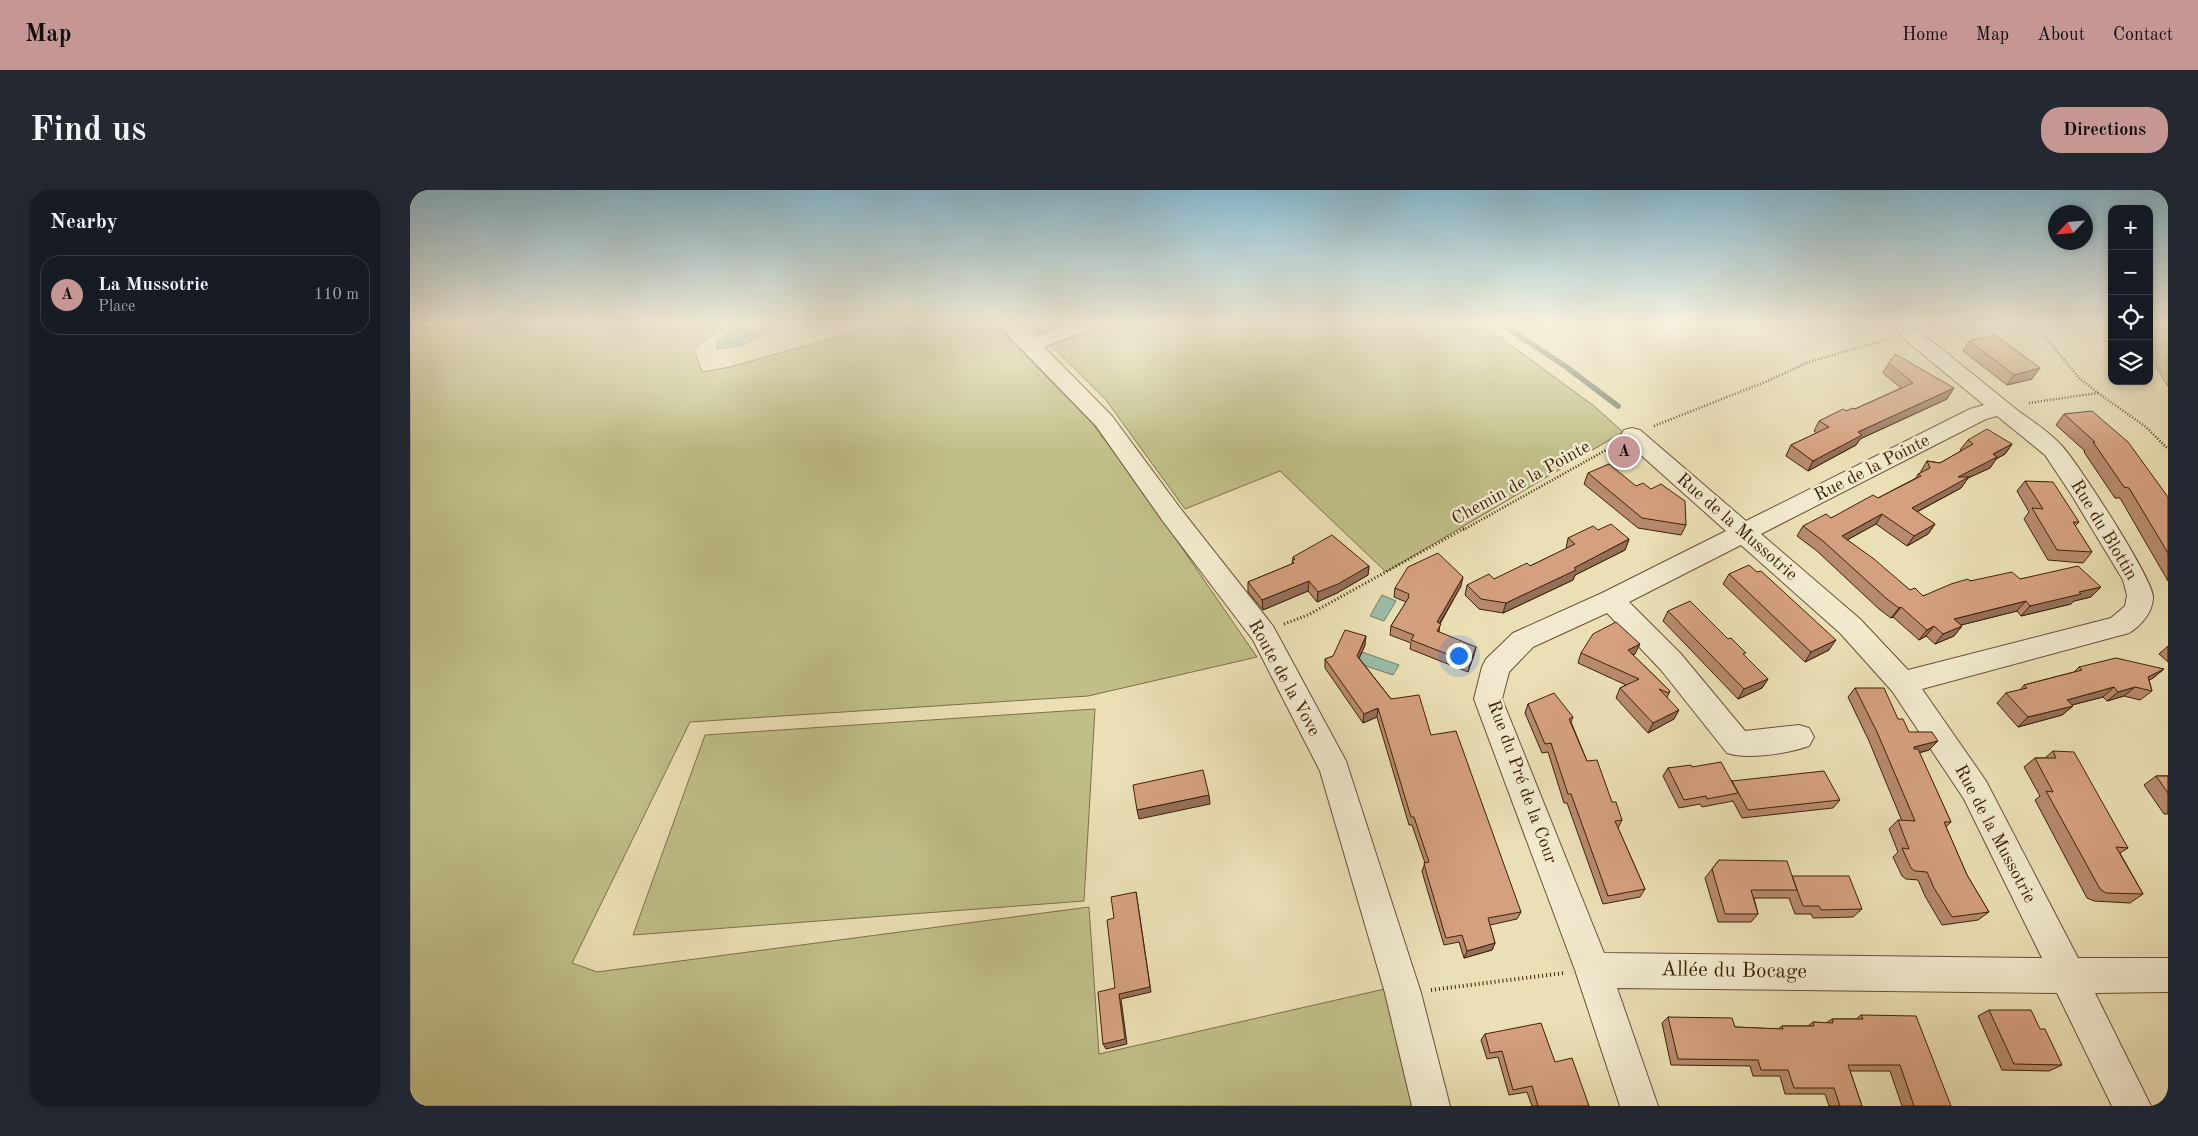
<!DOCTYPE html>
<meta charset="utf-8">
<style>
:root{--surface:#171b24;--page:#242831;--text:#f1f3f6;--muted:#9ea1a6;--line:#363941;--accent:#c59692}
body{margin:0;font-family:"Old Standard TT",serif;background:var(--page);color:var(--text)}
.controls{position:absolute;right:15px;top:15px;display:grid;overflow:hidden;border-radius:10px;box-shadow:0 2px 8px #0003}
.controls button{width:45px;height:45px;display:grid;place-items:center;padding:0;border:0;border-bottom:1px solid var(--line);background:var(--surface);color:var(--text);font:25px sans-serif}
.compass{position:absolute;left:1638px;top:15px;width:45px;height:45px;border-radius:50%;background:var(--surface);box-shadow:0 2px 8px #0003;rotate:244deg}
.you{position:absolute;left:1048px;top:465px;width:18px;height:18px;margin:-12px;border:4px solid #fff;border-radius:50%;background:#1a73e8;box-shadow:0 0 0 8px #1a73e833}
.badge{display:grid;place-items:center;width:32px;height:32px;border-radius:50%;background:var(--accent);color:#111;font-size:16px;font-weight:700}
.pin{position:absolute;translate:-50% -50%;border:2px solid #fff;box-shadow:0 1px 5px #0006}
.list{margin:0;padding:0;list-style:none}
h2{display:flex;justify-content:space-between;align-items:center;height:65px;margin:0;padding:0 20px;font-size:21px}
h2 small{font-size:16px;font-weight:400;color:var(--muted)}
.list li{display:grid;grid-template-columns:32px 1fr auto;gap:15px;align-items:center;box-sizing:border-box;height:80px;margin:0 10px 10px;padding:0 10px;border:1px solid var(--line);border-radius:20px}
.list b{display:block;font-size:19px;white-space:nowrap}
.list p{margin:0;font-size:16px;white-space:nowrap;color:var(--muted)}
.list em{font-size:16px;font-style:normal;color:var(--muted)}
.icon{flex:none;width:28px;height:28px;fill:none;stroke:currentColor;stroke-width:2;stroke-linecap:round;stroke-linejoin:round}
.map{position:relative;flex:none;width:1758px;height:916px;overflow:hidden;border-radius:20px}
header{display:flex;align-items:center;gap:30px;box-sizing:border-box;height:70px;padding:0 25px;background:var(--accent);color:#111}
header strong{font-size:24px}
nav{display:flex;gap:28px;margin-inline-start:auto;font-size:18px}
.intro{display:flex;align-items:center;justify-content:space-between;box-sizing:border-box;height:120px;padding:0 30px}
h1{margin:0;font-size:35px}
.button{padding:12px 22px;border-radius:20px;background:var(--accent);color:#111;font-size:18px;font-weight:700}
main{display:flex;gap:30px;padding:0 30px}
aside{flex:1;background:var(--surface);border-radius:20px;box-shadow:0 2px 8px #0003}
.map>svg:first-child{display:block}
</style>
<header>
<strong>Map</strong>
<nav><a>Home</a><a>Map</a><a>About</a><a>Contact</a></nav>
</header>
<div class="intro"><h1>Find us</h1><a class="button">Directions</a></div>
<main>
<aside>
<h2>Nearby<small></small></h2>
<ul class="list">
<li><span class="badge">A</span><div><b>La Mussotrie</b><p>Place</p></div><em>110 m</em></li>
</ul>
</aside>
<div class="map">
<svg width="1758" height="916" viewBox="0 0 1758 916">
<rect width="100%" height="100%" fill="#ebdfb5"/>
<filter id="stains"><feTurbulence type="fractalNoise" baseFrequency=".004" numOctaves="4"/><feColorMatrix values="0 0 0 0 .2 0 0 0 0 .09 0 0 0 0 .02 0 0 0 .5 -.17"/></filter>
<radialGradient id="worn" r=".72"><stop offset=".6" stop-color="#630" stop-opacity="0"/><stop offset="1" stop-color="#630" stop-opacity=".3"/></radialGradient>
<path fill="#c0bf88" stroke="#7e7048" d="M 0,132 L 321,132 L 284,159 L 292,182 L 320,177 L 481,132 L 583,132 L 682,233 L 728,294 L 847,467 L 678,506 L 280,532 L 162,773 L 187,782 L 679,717 L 689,864 L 979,798 L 1008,916 L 0,916 Z
M 617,132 L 1069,132 L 1184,216 L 1213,242 L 976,382 L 870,281 L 775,319 L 696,210 Z
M 1739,132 L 1758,132 L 1758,197 L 1739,164 Z
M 685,519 L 674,711 L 223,745 L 295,545 Z"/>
<path fill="#99bda7" stroke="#747f67" d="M 327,132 L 375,132 L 331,156 L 307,159 L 306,153 Z
M 972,405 L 986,411 L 974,431 L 960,426 Z
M 952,462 L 989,475 L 983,485 L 947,473 Z"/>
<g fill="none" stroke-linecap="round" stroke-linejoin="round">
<path stroke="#6b6f57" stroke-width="1" d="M 330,132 L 329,137 L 316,150 L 317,153 L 330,151 L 365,132"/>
<path stroke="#747f67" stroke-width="5.5" d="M 1088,132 L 1155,176 L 1208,216"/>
<g stroke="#685032" stroke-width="2">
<path id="minor" d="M 585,132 L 607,132 L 624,147 L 664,132 L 692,132 L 689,136 L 634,157 L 702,226 L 770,318 L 863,436 L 936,571 L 1011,803 L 1040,916 L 1002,916 L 975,803 L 910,581 L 843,450 L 752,330 L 686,236 Z
M 1500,138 L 1507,140 C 1541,166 1575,194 1607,220 C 1622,231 1640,242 1652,256 C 1668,273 1743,389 1743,407 C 1743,422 1731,436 1719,443 L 1512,499 L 1576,591 L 1668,768 L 1758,768 L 1758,802 L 1685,803 L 1741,916 L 1702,916 L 1647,803 L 1207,798 L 1248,916 L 1210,916 L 1165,780 L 1064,509 L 1072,477 L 1076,469 L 1103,443 L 1192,403 L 1316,341 L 1214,250 L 1211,245 L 1214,240 L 1222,238 L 1230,240 L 1336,331 L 1560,219 L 1574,215 L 1493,148 L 1490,144 L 1493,140 ZM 1587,226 L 1635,265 L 1661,304 L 1713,390 L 1717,405 L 1715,416 L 1701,428 L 1498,480 L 1450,429 L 1351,344 L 1576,229 ZM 1331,355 L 1430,443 L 1482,501 L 1554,609 L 1632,768 L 1194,763 L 1092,509 L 1099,482 L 1123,457 L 1197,423 L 1251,480 L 1317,563 C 1337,570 1380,563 1399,556 L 1404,547 L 1399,538 L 1389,535 L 1335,541 L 1271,464 L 1219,412 Z"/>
</g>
<path stroke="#3d2107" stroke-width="2.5" stroke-dasharray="1 2" stroke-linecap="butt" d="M 83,134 L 86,132
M 1521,136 L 1530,132
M 1688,203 L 1736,237 L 1758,259
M 1619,213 L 1688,203 L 1669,188 L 1623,132
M 1244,236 L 1355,192 L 1399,172 L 1482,148
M 1053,340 L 1205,255"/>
<path stroke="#3d2107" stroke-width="3" stroke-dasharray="1 2.5" stroke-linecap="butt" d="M 874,434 L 898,425 L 1055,338"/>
<path stroke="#3d2107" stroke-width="4" stroke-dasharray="1 3" stroke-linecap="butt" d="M 1021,800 L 1154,783"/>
<use href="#minor" fill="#f2eacf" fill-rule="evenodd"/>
</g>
<path fill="#b78a6d" stroke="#3d2107" d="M 1559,151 L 1622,189 L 1597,195 L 1553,161 Z
M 1479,173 L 1537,209 L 1450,249 L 1446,255 L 1398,281 L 1376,266 L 1381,255 L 1407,243 L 1404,241 L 1409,231 L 1436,221 L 1445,219 L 1491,198 L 1473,183 Z
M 1654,224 L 1758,307 L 1758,391 L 1710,308 L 1705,308 L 1674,262 L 1675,261 L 1646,235 Z
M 1558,250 L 1602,254 L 1595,264 L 1586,269 L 1580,278 L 1558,288 L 1551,298 L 1507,322 L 1525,334 L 1518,344 L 1497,356 L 1466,334 L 1437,350 L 1500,400 L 1513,406 L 1560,391 L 1610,389 L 1691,397 L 1681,407 L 1664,411 L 1661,414 L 1611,426 L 1607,421 L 1551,435 L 1552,436 L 1544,446 L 1525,454 L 1516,446 L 1509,450 L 1483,427 L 1481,428 L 1469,419 L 1407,361 L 1387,346 L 1393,336 L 1421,328 L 1468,308 L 1506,288 L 1508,284 L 1511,283 L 1511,281 L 1517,271 L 1530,273 L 1551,261 L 1550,260 Z
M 1178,283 L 1226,296 L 1276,335 L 1271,345 L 1228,338 L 1174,294 Z
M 1615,291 L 1669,332 L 1665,336 L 1682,362 L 1673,373 L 1638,370 L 1614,329 L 1619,322 L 1607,301 Z
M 1188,340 L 1219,349 L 1215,360 L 1165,385 L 1163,390 L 1093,423 L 1069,419 L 1055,405 L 1057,395 L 1084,389 L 1120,376 L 1156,359 L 1158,348 Z
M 883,367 L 959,376 L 958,385 L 927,403 L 907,412 L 898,401 L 853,420 L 838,402 L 838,392 L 882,374 Z
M 1319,384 L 1419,460 L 1395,472 L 1313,394 Z
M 1051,396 L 1030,434 L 1029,442 L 1064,465 L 1058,482 L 1000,459 L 1001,453 L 980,445 L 981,436 L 996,412 L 984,407 L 985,398 Z
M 1258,421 L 1318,449 L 1358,489 L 1352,498 L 1328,509 L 1253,431 Z
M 955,455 L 949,468 L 981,509 L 1021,545 L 1111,722 L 1107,729 L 1080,735 L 1085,753 L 1082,760 L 1054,768 L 1049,752 L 1034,755 L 1015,692 L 1012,681 L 1015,673 L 1002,635 L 999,635 L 967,527 L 953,533 L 915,478 L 915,469 Z
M 1758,456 L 1758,472 L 1749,464 Z
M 1171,463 L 1225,464 L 1223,465 L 1260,501 L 1257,507 L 1264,529 L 1238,543 L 1206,508 L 1210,498 L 1216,495 L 1168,473 Z
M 1669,477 L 1754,479 L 1743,488 L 1739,490 L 1742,501 L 1730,510 L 1714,506 L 1697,511 L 1693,507 L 1662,515 L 1663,516 L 1652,525 L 1608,537 L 1587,513 L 1596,503 L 1610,500 L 1614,495 L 1664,482 Z
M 1445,498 L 1488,529 L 1499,542 L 1519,560 L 1509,563 L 1541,632 L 1536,637 L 1557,685 L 1579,722 L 1568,730 L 1532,735 L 1515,706 L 1508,690 L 1496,689 L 1492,686 L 1483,667 L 1488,662 L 1479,639 L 1488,630 L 1492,631 L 1459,551 L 1438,507 Z
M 1118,514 L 1163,527 L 1161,532 L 1177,571 L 1212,630 L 1208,638 L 1235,699 L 1230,707 L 1193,714 L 1157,613 L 1154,613 L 1138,562 L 1132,563 L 1115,523 Z
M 1643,561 L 1718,658 L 1710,663 L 1733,704 L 1720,713 L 1684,711 L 1677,708 L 1625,610 L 1630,606 L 1614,577 L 1625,568 L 1635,568 Z
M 1282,577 L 1322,591 L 1430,610 L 1423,618 L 1332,628 L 1323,611 L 1292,617 L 1290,614 L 1269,618 L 1253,586 L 1258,578 Z
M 1746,586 L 1758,586 L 1758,624 L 1754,624 L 1734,595 Z
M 1309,670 L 1382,687 L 1452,719 L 1443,727 L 1403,728 L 1401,724 L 1385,724 L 1379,708 L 1344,708 L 1348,724 L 1341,732 L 1308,732 L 1295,688 Z
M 1579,820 L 1652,875 L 1639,881 L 1592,880 L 1568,826 Z
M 1451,825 L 1541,916 L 1492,916 L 1480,881 L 1440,881 L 1452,916 L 1419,916 L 1415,904 L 1375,904 L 1370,886 L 1343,886 L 1340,876 L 1261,875 L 1252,833 L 1258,827 L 1325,837 L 1368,839 L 1372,836 L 1398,836 L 1403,832 L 1416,833 L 1422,829 L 1446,829 Z
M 1075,844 L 1145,872 L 1179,916 L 1122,916 L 1117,902 L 1099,905 L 1088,867 L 1077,869 L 1071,850 Z"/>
<path fill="#957059" stroke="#3d2107" d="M 1630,178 L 1622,189 L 1597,195 L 1604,185 Z
M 1544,198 L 1537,209 L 1450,249 L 1446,255 L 1398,281 L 1403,271 L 1448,242 Z
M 1602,254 L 1595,264 L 1586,269 L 1580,278 L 1558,288 L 1551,298 L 1495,328 L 1502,318 L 1548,287 L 1583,264 Z
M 1472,324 L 1466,334 L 1426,356 L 1432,346 Z
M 1525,334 L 1518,344 L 1497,356 L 1504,346 Z
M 1219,349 L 1215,360 L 1165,385 L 1163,390 L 1093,423 L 1096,413 Z
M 959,376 L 958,385 L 927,403 L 907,412 L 908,402 Z
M 1053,387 L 1051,396 L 1025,441 L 1027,432 Z
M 899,391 L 898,401 L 853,420 L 852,410 Z
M 1691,397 L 1681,407 L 1664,411 L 1661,414 L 1611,426 L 1620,416 L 1669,402 Z
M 1616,411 L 1607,421 L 1535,439 L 1544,429 Z
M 1491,417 L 1483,427 L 1481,428 L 1489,418 Z
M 1524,436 L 1516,446 L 1509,450 L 1517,440 Z
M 1552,436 L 1544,446 L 1525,454 L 1533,444 Z
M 956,446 L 955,455 L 946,475 L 947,466 Z
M 1426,450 L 1419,460 L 1395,472 L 1401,462 Z
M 1230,454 L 1225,464 L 1214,470 L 1218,460 Z
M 1066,457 L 1064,465 L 1058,482 L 1060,473 Z
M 1754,479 L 1743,488 L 1727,497 L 1738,487 Z
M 1358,489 L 1352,498 L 1328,509 L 1334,499 Z
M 1704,497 L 1693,507 L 1646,519 L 1657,510 Z
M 1725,497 L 1714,506 L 1697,511 L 1708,502 Z
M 1663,516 L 1652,525 L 1608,537 L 1618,527 Z
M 968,518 L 967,527 L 953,533 L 954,524 Z
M 1269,520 L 1264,529 L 1238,543 L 1243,533 Z
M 1528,551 L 1519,560 L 1495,566 L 1504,557 Z
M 799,605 L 800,614 L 729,629 L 727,620 Z
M 726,702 L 727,708 L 741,802 L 711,809 L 717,854 L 696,859 L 693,854 Z
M 1085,753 L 1082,760 L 1054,768 L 1057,761 Z"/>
<path fill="#d5a07f" stroke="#3d2107" d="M 1585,145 L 1630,178 L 1604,185 L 1559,151 Z
M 1485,164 L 1544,198 L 1448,242 L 1452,245 L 1403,271 L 1381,255 L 1419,237 L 1409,231 L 1433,219 L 1436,221 L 1443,218 L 1445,219 L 1503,193 L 1479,173 Z
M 1682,221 L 1718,252 L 1758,307 L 1758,363 L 1719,298 L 1714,297 L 1683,252 L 1685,252 L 1654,224 Z
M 1577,239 L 1602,254 L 1583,264 L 1587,267 L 1548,287 L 1559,287 L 1502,318 L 1525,334 L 1504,346 L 1472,324 L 1432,346 L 1464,369 L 1500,400 L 1505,398 L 1513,406 L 1541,394 L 1558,389 L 1560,391 L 1602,382 L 1610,389 L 1668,376 L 1691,397 L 1669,402 L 1671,404 L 1620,416 L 1616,411 L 1544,429 L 1552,436 L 1533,444 L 1524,436 L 1517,440 L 1491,417 L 1489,418 L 1477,409 L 1413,351 L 1393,336 L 1416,324 L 1421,328 L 1463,305 L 1468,308 L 1511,286 L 1508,284 L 1520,278 L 1517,271 L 1530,273 L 1563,254 L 1558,250 Z
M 1199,274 L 1226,296 L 1233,293 L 1241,299 L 1251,294 L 1275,311 L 1276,335 L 1232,328 L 1178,283 Z
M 1615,291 L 1643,292 L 1669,332 L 1663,332 L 1682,362 L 1647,360 L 1622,318 L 1633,319 Z
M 1201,334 L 1219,349 L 1164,378 L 1166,380 L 1096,413 L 1071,409 L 1057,395 L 1079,384 L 1084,389 L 1117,373 L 1120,376 L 1165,354 L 1158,348 L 1183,336 L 1188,340 Z
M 922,345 L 959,376 L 928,394 L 908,402 L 899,391 L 852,410 L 838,392 L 884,373 L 882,371 L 885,369 L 883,367 Z
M 1028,363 L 1053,387 L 1027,432 L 1031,434 L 1027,441 L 1066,457 L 1060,473 L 1001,450 L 1004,445 L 981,436 L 999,407 L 998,406 L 999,404 L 985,398 L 998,377 Z
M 1339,375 L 1347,382 L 1351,381 L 1426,450 L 1401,462 L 1319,384 Z
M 1280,411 L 1318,449 L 1321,448 L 1336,463 L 1333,464 L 1358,489 L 1334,499 L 1258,421 Z
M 1206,432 L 1230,454 L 1218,460 L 1260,501 L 1258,503 L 1249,499 L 1269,520 L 1243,533 L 1210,498 L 1229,489 L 1171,463 L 1183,444 Z
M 935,440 L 956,446 L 947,466 L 981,509 L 1009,505 L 1021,545 L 1046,541 L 1111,722 L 1078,728 L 1085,753 L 1057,761 L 1052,745 L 1036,748 L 1017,685 L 1014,673 L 1019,672 L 1004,627 L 1001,627 L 968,518 L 954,524 L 915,469 L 923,466 Z
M 1706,468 L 1754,479 L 1738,487 L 1742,501 L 1725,497 L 1708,502 L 1704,497 L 1657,510 L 1663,516 L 1618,527 L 1596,503 L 1617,498 L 1614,495 L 1672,480 L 1669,477 Z
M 1445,498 L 1474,498 L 1488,529 L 1493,529 L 1499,542 L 1522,542 L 1528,551 L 1504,557 L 1504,559 L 1508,559 L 1541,632 L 1534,632 L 1557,685 L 1579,722 L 1542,727 L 1524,698 L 1517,682 L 1505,681 L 1501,678 L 1492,658 L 1499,659 L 1488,630 L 1505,631 L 1467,542 Z
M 1144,503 L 1163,527 L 1159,529 L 1177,571 L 1187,570 L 1202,612 L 1206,612 L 1212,630 L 1205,631 L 1235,699 L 1198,706 L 1161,604 L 1158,604 L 1141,553 L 1135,554 L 1118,514 Z
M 1643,561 L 1664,562 L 1718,658 L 1706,657 L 1733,704 L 1696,703 L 1690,699 L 1636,601 L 1643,602 L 1625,568 L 1646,568 Z
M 1311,572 L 1328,603 L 1297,609 L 1296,606 L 1274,610 L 1258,578 L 1281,575 L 1282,577 Z
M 793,580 L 799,605 L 727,620 L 723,595 Z
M 1414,581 L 1430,610 L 1338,620 L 1322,591 Z
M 1746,586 L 1758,586 L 1758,603 Z
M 1309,670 L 1377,671 L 1387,700 L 1341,700 L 1348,724 L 1315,724 L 1302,679 Z
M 1382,686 L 1439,686 L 1452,719 L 1411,720 L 1409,716 L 1393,716 Z
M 726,702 L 740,797 L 709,804 L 715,849 L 693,854 L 688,802 L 705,798 L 697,730 L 704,728 L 701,707 Z
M 1579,820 L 1621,820 L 1630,839 L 1635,839 L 1652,875 L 1604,874 Z
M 1451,825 L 1506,826 L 1541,916 L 1504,916 L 1490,875 L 1438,875 L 1452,916 L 1430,916 L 1424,898 L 1384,898 L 1378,880 L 1351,880 L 1348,870 L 1268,869 L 1258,827 L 1322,828 L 1325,837 L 1373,839 L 1372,836 L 1404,836 L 1403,832 L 1423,833 L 1422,829 L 1453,829 Z
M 1131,833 L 1145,872 L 1162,868 L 1179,916 L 1128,916 L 1122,896 L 1103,900 L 1092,861 L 1080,863 L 1075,844 Z"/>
<linearGradient id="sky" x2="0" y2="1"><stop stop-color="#88b8ce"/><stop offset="0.51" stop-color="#f6f1de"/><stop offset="1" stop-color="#f6f1de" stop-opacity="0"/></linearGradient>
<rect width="1758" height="260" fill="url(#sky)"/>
<g text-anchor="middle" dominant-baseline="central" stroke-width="5" stroke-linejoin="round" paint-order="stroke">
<g font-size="18" fill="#3d2107" stroke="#f2eacf">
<text transform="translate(1462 278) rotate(-27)">Rue de la Pointe</text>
<text transform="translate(1111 293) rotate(-29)">Chemin de la Pointe</text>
<text transform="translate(1327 337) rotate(41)">Rue de la Mussotrie</text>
<text transform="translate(1694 340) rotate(59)">Rue du Blottin</text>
<text transform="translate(874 488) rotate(61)">Route de la Vove</text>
<text transform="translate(1112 592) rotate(70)">Rue du Pré de la Cour</text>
<text transform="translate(1585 644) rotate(62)">Rue de la Mussotrie</text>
</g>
<g font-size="21" fill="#3d2107" stroke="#f2eacf">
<text transform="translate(1324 781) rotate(1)">Allée du Bocage</text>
</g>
</g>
<rect width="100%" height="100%" filter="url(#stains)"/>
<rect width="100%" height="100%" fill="url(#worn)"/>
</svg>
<div class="controls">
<button>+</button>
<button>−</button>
<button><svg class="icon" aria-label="locate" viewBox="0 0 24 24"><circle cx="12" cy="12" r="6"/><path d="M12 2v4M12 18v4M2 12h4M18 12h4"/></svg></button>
<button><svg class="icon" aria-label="layers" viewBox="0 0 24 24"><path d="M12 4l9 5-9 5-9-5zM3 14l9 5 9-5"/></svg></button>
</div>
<svg class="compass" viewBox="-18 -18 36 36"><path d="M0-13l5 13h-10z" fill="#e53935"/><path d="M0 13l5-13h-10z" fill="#9ea1a6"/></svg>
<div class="you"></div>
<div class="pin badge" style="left:1214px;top:262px">A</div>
</div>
</main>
